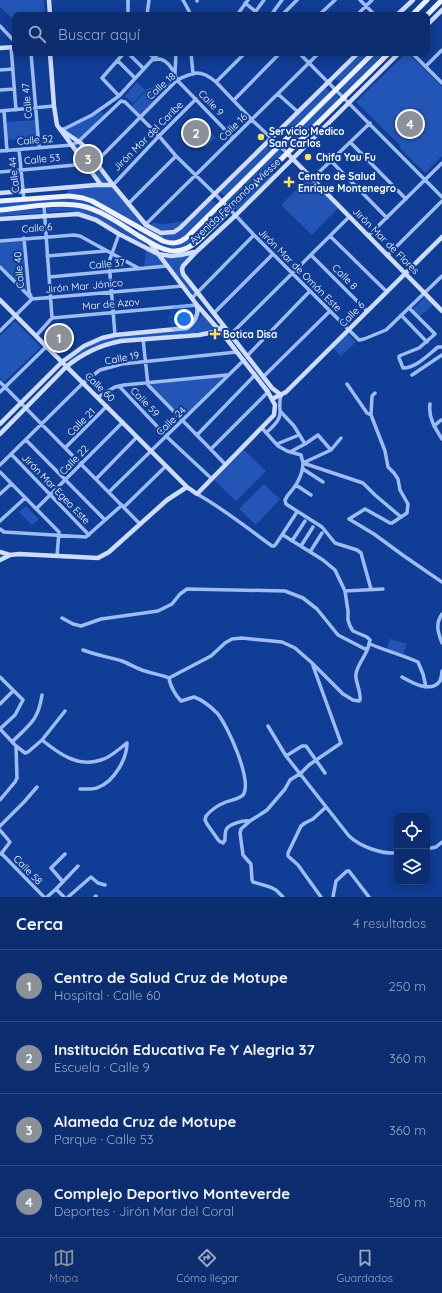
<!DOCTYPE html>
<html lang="es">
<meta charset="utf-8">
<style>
:root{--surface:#0c2e70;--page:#153675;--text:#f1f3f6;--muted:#9aa8c3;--line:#2c4a83;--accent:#8c9099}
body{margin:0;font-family:Quicksand,sans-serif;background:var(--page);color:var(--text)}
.controls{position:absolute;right:12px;bottom:12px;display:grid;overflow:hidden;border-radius:8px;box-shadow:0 2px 10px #0003}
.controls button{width:36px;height:36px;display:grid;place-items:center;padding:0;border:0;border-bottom:1px solid var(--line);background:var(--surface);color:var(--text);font:20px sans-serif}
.you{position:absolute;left:184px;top:319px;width:14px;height:14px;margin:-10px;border:3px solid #fff;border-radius:50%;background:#1a73e8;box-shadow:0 0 0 6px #1a73e833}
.badge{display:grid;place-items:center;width:26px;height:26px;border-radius:50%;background:var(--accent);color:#fff;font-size:13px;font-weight:700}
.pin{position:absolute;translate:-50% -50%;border:2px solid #fff;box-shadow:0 1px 4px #0006}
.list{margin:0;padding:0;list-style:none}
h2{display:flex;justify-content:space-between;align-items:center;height:52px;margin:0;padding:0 16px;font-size:17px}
h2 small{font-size:13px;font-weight:400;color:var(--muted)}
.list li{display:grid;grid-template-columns:26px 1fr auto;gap:12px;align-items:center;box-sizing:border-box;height:72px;padding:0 16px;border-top:1px solid var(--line)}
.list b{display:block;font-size:15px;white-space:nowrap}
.list p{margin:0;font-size:13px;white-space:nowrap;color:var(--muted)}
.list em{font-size:13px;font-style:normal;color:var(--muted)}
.icon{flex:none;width:22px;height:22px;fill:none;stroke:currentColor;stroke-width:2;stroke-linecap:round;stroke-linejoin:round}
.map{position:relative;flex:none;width:442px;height:897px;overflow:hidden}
.search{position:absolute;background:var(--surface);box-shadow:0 2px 10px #0003;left:12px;right:12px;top:12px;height:44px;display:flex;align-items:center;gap:10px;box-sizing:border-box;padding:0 14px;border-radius:8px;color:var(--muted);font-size:15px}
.sheet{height:340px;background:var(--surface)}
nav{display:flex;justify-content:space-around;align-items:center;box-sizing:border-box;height:56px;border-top:1px solid var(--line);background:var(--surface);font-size:11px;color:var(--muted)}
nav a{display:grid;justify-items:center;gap:2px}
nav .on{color:var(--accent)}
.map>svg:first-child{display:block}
</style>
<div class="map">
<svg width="442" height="897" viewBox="0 0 442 897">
<rect width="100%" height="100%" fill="#103d95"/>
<path fill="#2255b5" d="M 0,0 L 44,0 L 45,15 L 15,15 L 15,21 L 0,7 Z
M 360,53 L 369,53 L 340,82 L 335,79 Z
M 376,53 L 385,53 L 343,94 L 340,90 L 340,88 Z
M 406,53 L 408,53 L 442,87 L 442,156 L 425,173 L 400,148 L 401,146 L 356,102 Z
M 171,81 L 172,82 L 140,115 L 132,106 L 147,89 Z
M 137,82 L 145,90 L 133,103 L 125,96 Z
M 326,88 L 330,92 L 292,129 L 288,125 Z
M 334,94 L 337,95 L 339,99 L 287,150 L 284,150 L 282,145 Z
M 101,112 L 104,114 L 79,140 L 64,131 Z
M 35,120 L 37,138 L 7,140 L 6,122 Z
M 207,129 L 216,137 L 206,147 L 197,138 Z
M 79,142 L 111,184 L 101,184 L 74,145 Z
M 269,144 L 273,149 L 224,196 L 220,192 Z
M 278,149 L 280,150 L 283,154 L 229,207 L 225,202 Z
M 271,172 L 275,175 L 238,210 L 235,207 Z
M 308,178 L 338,208 L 312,235 L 281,205 Z
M 91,186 L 112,187 L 142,224 L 141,226 L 83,197 L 68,193 L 67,189 Z
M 70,197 L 82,198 L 131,225 L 130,228 L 84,205 L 0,208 L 0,203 Z
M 212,200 L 217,204 L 184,237 L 175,241 L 165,240 L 144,228 L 146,227 L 156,233 L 180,230 Z
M 71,206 C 99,210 123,228 147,242 L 148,246 L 92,216 L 70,211 L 47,212 L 47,208 Z
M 221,206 L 226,209 L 226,211 C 209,228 189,257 161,246 C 152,243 144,236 136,232 L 138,228 L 178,245 Z
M 42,209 L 42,213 L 0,216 L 0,212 Z
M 186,221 C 174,234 164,233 149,226 L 153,223 L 164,224 Z
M 23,240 L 28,289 L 24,291 L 0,267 L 0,242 Z
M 146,249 L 157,254 L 166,265 L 144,267 Z
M 192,255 L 180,268 L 180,271 L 195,292 L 192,294 L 163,256 L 178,258 Z
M 425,297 L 433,305 L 419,317 L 412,310 Z
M 202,313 L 216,329 L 215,331 L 118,340 L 86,351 L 69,364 L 66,360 L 85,347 L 109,338 L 191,329 L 198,322 Z
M 15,321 L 41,347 L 4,382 L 0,378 L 0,336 Z
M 347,333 L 356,342 L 341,356 L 333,348 Z
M 222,377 L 222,378 L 182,419 L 149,384 Z
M 244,450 L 266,471 L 236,501 L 214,480 Z
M 264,484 L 280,499 L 256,525 L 239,509 Z
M 26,506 L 39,519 L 32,525 L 19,512 Z
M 390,639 L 407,644 L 403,654 L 387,649 Z"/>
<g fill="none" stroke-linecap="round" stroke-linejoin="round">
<path stroke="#9ebcf4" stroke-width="3.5" d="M 128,0 L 128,15
M 183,0 L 189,11 L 190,15
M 197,0 L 197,1
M 360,0 L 375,15
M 245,3 L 260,15
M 147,15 L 149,0
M 237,15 L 248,0
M 253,15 L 264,0
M 271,15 L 282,0
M 282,15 L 297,0
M 319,15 L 335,0
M 357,15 L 372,0
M 0,26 L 15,42
M 11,47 L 16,110
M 31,53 L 39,147
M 128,53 L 144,69
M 148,53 L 154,58
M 191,53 L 193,74
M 299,53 L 442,197
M 412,53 L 442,83
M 153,59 L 159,53
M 118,61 L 135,78
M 426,66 L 442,50
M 0,70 L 13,69
M 175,73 L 176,53
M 216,82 L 252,120 L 287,153
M 0,90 L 14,89
M 278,94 L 298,112
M 119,96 L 102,78 L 124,53
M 234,100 L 280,53
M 0,111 L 54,106
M 4,111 L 7,151
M 61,129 L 64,129 L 92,115 L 119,96 L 152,60 C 152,60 159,59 159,59 C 168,60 175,72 177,80 L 233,138
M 350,142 L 406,199
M 19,150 L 24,199
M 0,151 L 72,145 L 79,141 L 119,103 L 121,101 L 125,102 L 159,136 L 176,156 L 222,201 L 254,235 L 359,340 L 364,339 L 386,330 L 442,276
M 331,161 L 387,218
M 96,162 L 177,80 C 194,72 200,69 216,82 L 245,53
M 0,172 L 86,164
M 312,179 L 370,123
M 113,185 L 159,136 L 196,99
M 128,204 L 176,156
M 44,206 L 52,318
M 145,225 L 319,53
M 330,236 L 387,292
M 368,236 L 442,163
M 24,238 L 29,292 L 32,299
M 0,241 L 74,235 L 80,236 L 140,269
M 311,255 L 367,311
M 47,256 L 106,251
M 387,256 L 442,201
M 0,267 L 30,297
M 49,277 L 167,266
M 192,298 L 254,235
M 409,308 L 435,334 L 419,348 L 399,356 L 399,358 L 403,368 C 416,368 429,354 438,347 L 442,347
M 214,313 L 273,254
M 401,315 L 427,342
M 0,331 L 32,299 L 183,286
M 115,335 L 109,262 L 119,234
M 230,335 L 349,217
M 36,336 L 52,318 L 197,305
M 143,339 L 148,385 L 226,465
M 247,356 L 310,291
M 412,375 L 442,355
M 263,377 L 330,311
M 0,382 L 140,524
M 347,384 L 367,413 L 371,415
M 119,386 L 168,438 L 212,479
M 0,392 L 46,347
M 375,393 L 372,396 L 371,415 L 385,451 L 388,467 L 394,473 L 398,479 L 400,490 L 408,504 L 407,513 L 392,523 L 390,523 L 365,509 L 349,519 L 374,534 L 404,556 L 442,582
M 98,397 L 115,387 L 124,385 L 227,375
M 430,404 C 428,417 435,428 442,439
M 281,412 L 294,426 L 305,444
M 434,426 L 441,420
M 262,428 L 278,446 L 287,451 L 301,455 L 303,463 L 363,483 L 375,495 L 401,517
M 266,433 C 272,427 281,420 280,412 C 280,406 279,401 281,395
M 197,435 L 254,376
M 341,438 L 331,450 L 303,463 C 303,473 299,481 293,489 C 290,493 287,495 285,500 L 286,504 L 322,527 L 335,543 L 357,550 L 361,553 L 371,589
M 26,440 L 105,520
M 277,444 L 299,435
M 65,448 L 107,406
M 211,449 L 268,392
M 290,452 L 305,444 L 318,435 L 331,450
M 11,454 L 89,535
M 0,465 L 83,383 L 100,370 L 122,364 L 237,352
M 303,469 L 323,482
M 0,472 L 59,532 L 57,556
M 96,479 L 137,437
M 296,485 L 311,495
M 109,492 L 244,360
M 0,494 L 11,484
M 197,494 C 224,509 247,528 272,546 L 274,546 L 276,544 L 297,512
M 124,507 L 166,466
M 36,509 L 123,422
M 0,521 L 25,498
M 0,529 L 4,532 L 86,537 L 122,505
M 292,541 L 305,521
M 301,546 L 313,527
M 310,552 L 322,533
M 345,591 L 383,589
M 442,614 C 435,624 438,632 442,643
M 62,618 L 73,624 L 81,626 L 101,619 L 158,611 L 172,604 L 180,594 L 187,589 L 285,591 L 303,598 L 317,609 L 338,635 L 365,649 L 368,648 L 370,640 L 367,637 L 353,631 L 350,626 L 348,620 L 348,611 L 345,591 L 335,570 L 323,560 L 283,535
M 370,644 C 386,651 403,655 418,662 L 423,674 L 426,687
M 83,650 C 96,655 109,657 122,661 C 130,664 137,669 145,671 C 154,674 162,675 169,678 C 170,686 176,696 181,701 L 194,697 C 203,700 210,706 217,713 C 227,724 253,781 243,795 C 239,799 231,800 226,802 C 218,805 211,810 206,816 L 205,820 L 207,824 L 219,841 L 223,843 L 225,840 C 225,837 225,833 226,830 C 228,824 244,820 250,821 L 241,829 L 240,833 L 243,855 L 251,864 L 252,880 L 253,882 L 270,887 L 276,890 L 283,897
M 0,677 L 23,700 L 15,715 L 0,729
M 402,677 C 411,682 431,694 440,681 C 441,678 442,674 442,671
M 169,678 L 211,656 L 225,643 L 232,639 L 242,638 L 282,642 L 295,648 L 311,662 L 343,694 L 353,700 L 359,701 L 360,700 C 361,690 355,682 356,674 C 357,665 365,657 368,648
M 0,704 L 13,691
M 268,726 L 286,756 L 349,836 C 361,847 381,854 397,853
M 0,729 L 16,746 L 25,753 L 28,752 L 42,740 L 65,711
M 42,740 C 58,753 78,768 101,760 C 110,758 120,748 127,743
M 12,742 C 30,724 38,721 42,695
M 286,756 L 302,746 L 306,746 L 325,773
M 80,789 C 87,789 94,790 99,787 C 114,781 127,759 127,743
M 0,800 L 15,782 L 17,778 L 16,746
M 250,821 L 261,814 L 267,810 L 285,789 L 290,780 L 301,773 L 309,765 L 341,743 L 312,663
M 0,826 L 24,802 L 37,787
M 0,830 L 10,842 L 1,854
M 427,849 L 436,847 L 442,842
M 1,853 L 44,897
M 63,882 L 51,868 L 65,854
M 56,889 L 78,866
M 47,897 L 56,889 L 64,897
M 68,897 L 91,877 L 98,883 L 105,885
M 95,897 L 96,896
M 321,897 L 298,865 L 288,856 L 288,853 L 301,826 L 305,823 L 313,819 L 326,807
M 333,897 L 336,881 L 347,871 L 349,871 L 369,897"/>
<path stroke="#ceddfd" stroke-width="4.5" d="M 49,0 L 50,15
M 397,15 L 413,0
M 427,25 L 442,10
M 0,48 L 15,47
M 50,53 L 54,106 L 57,125 L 101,185
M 60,129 L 82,144 L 113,185 L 146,225 L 161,233 L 174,232 L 180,228 L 358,53
M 287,153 L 442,311
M 0,193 L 96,185 L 113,185
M 0,219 L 78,214 L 96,220 L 119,234 L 158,254 L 171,256 L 181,255 L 194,252
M 0,300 L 187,487 L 197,494 L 274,415 L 275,405 L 268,392 L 226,338 L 197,305 L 150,243
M 223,325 L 272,388 L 281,395
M 219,331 L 223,325 L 183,274 L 182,269 L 183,266 L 196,252 L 236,215 L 399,53
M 272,399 L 286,392 L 442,237
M 0,424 L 62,362 L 84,346 L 102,338 L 115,335 L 187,328 C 194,323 199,315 197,307
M 0,434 L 66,367 C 83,353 100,345 121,341 L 199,335 L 219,331
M 0,552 L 10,555
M 0,560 L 10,555 L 19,554 L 98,558 L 109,552 L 167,500 L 187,487"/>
<path stroke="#ebf1ff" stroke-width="5" d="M 412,15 L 427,0
M 427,15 L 442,0
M 0,201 L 69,196 L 83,198 L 92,201 L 163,241 C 172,244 178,244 186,238 L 373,53
M 0,210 C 24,208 58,201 82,206 C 101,210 122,225 139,236 C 150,242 162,251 175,251 C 184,251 192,246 199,240 L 389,53"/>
</g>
<g fill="#ffe161" stroke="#103d95" stroke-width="1.5">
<circle cx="261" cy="137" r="4"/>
<circle cx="308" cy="157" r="4"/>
<path d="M287 176h4v4h4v4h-4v4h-4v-4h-4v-4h4z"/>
<path d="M213 328h4v4h4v4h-4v4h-4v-4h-4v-4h4z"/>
</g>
<g text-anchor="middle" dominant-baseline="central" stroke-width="4" stroke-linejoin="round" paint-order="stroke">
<g font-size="10" fill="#fff" stroke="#103d95">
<text transform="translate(161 86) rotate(-42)">Calle 18</text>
<text transform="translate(27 101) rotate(-95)">Calle 47</text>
<text transform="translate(211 103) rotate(46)">Calle 9</text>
<text transform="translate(233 127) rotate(-44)">Calle 16</text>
<text transform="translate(148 136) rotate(-45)">Jirón Mar del Caribe</text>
<text transform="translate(35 140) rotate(-5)">Calle 52</text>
<text transform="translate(42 159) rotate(-6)">Calle 53</text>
<text transform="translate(14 175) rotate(-96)">Calle 44</text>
<text transform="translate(235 201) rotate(-43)">Avenida Fernando Wiesse</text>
<text transform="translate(37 228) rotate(-5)">Calle 6</text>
<text transform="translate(386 241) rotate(45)">Jirón Mar de Flores</text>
<text transform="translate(107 264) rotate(-5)">Calle 37</text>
<text transform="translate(19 270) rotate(-95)">Calle 40</text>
<text transform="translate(300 270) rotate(45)">Jirón Mar de Omán Este</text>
<text transform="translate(345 277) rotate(45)">Calle 8</text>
<text transform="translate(84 286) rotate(-5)">Jirón Mar Jónico</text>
<text transform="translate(111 304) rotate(-5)">Mar de Azov</text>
<text transform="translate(352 314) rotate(-45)">Calle 6</text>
<text transform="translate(122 358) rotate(-11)">Calle 19</text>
<text transform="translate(100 387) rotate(44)">Calle 60</text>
<text transform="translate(145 402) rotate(46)">Calle 59</text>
<text transform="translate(171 421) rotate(-44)">Calle 24</text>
<text transform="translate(81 422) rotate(-45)">Calle 21</text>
<text transform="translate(74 460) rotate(-46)">Calle 22</text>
<text transform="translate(56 489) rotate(46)">Jirón Mar Egeo Este</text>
<text transform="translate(28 870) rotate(46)">Calle 58</text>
</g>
<g font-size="10" font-weight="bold" fill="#fff" stroke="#103d95" text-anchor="start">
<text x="269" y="131">Servicio Medico<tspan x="269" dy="12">San Carlos</tspan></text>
<text x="316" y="157">Chifa Yau Fu</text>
<text x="298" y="176">Centro de Salud<tspan x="298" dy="12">Enrique Montenegro</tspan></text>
<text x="223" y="334">Botica Disa</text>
</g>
</g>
</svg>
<div class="controls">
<button><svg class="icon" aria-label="locate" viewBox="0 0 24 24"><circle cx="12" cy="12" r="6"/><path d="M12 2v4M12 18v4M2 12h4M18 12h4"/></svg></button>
<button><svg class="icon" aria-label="layers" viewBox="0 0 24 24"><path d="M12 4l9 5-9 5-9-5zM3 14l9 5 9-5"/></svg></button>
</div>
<div class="you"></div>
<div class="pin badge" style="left:59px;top:338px">1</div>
<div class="pin badge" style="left:196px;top:133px">2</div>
<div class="pin badge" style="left:88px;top:159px">3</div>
<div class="pin badge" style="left:410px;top:124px">4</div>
<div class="search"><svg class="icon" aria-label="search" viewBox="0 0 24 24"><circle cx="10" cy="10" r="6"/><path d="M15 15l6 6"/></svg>Buscar aquí</div>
</div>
<section class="sheet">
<h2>Cerca<small>4 resultados</small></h2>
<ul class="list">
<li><span class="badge">1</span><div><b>Centro de Salud Cruz de Motupe</b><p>Hospital · Calle 60</p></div><em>250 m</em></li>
<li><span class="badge">2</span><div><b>Institución Educativa Fe Y Alegria 37</b><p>Escuela · Calle 9</p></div><em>360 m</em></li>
<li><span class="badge">3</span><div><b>Alameda Cruz de Motupe</b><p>Parque · Calle 53</p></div><em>360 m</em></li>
<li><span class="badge">4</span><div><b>Complejo Deportivo Monteverde</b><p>Deportes · Jirón Mar del Coral</p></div><em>580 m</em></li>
</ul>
</section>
<nav>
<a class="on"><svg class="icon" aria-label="map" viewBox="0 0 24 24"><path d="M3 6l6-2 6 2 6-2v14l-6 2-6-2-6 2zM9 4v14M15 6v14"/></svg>Mapa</a>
<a><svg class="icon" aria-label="directions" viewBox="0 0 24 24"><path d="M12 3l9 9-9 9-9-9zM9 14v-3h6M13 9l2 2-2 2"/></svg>Cómo llegar</a>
<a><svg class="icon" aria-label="saved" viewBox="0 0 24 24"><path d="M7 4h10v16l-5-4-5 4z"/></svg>Guardados</a>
</nav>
